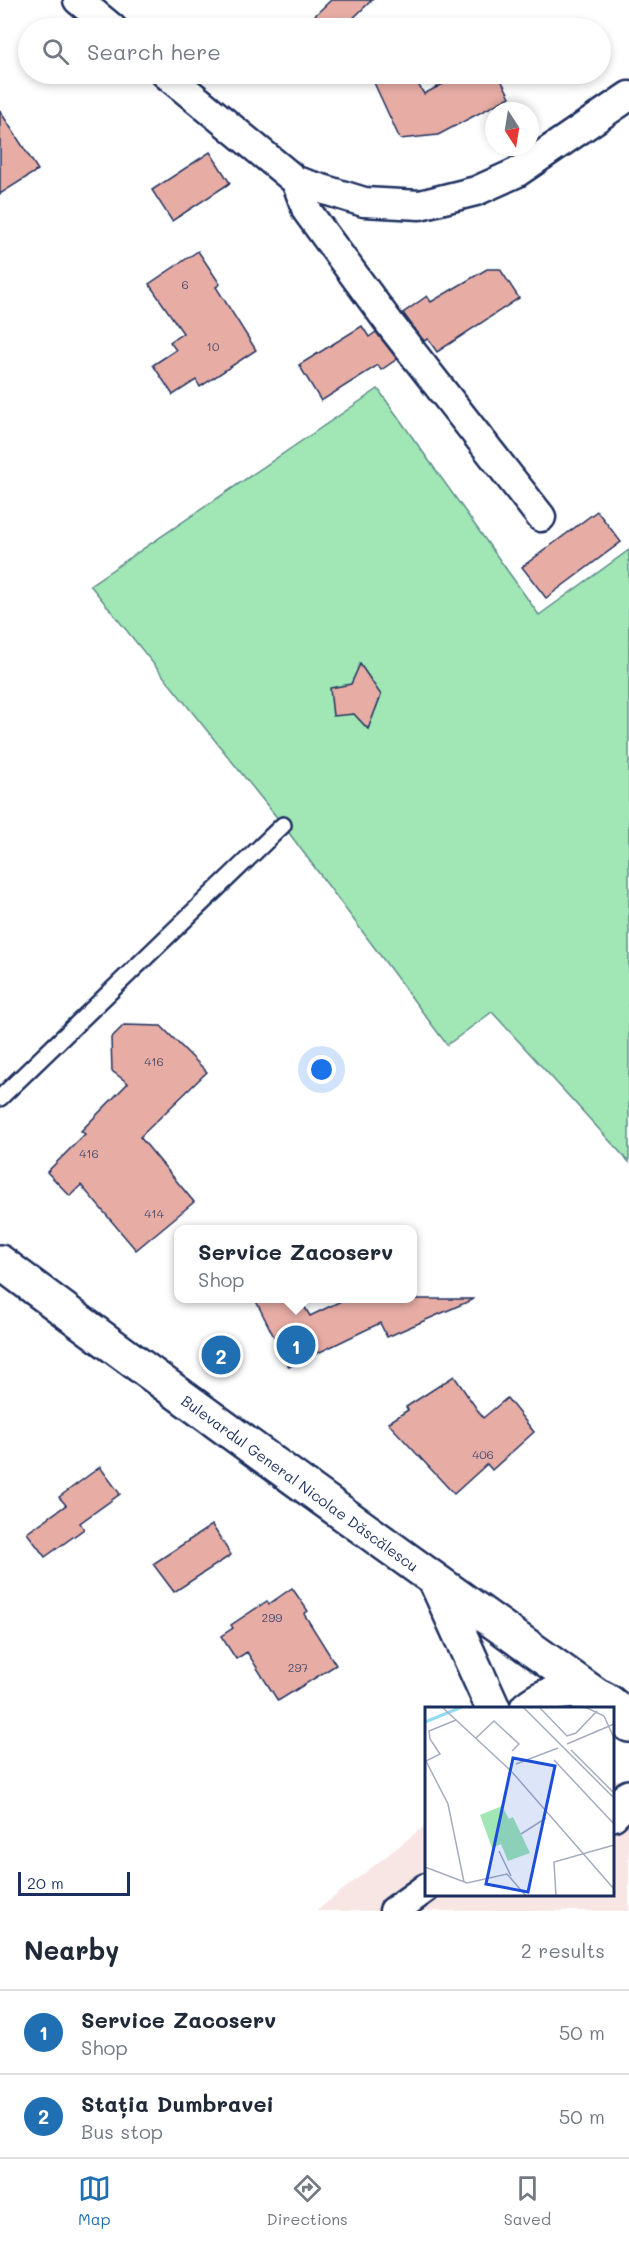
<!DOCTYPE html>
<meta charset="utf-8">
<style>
:root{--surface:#fff;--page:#f6f6f7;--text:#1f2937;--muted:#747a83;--line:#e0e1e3;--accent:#1f6fb2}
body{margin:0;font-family:Mali,sans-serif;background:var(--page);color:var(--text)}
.compass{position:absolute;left:485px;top:102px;width:54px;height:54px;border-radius:50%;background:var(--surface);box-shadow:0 3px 9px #0003;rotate:168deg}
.scale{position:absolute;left:18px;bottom:15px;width:112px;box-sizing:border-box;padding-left:6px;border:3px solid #1b2f5e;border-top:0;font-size:16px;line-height:21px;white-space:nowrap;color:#1b2f5e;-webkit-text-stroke:4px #fff;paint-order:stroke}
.you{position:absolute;left:322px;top:1070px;width:21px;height:21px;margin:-15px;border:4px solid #fff;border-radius:50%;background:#1a73e8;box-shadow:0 0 0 9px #1a73e833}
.badge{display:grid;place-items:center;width:39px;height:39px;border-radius:50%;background:var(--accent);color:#fff;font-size:20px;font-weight:700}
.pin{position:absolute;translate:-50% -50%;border:3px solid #fff;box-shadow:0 2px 6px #0006}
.popup{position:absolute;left:174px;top:1225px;width:243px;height:78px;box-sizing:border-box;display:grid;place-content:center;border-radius:12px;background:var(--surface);filter:drop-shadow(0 2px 4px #0005);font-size:20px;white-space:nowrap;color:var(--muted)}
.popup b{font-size:22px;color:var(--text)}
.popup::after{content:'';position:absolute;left:50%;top:100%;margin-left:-12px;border:12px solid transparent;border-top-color:var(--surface)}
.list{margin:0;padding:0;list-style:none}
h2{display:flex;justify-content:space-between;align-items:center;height:78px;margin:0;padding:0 24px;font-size:26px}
h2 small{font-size:20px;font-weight:400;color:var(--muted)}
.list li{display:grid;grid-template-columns:39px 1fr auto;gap:18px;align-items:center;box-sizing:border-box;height:84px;padding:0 24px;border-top:2px solid var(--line)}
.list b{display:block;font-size:22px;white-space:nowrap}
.list p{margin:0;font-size:20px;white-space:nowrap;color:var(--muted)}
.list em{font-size:20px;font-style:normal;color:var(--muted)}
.icon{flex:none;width:33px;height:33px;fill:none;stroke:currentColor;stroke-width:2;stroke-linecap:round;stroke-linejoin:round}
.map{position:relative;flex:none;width:629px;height:1911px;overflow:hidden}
.search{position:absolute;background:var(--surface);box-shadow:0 3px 9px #0003;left:18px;right:18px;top:18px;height:66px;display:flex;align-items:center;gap:15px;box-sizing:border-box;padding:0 21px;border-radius:33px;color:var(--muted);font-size:22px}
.sheet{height:246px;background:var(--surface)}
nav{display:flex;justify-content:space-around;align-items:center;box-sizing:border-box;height:84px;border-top:2px solid var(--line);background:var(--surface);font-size:16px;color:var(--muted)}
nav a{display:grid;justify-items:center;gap:3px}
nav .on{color:var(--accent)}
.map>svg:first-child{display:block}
</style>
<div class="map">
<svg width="629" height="1911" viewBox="0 0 629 1911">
<rect width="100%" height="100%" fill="#fff"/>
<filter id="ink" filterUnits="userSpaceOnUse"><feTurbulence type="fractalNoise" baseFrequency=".0167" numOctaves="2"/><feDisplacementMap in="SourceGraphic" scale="12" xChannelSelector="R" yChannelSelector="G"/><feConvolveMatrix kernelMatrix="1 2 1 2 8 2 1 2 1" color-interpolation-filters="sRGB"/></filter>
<g filter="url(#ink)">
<path fill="#f8e6e4" d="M 613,1777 L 629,1786 L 629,1911 L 316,1911 L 426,1825 L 426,1894 L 612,1894 Z"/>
<path fill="#a0e7b5" stroke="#5e8b8a" stroke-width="1.5" d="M 378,389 L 539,615 L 629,550 L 629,1162 L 492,1012 L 447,1045 L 283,825 L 90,585 Z"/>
<path fill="#e7ada5" stroke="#1b2f5e" stroke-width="1.5" d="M 331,0 L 372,0 L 343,28 L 316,28 L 310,20 Z
M 370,74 L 412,74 L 424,94 L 462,74 L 498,74 L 510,97 L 438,135 L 400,139 Z
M 0,111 L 38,170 L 0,194 Z
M 210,152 L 230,183 L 172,221 L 152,190 Z
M 198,251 L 220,284 L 216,287 L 256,350 L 200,387 L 196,380 L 173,395 L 153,365 L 176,350 L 170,342 L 183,333 L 149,284 Z
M 487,269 L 500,269 L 519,298 L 437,352 L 428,339 L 424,341 L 403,313 L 427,296 L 431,302 Z
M 362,326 L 369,337 L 376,332 L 397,359 L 381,370 L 378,365 L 321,401 L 299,365 Z
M 597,511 L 621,542 L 546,598 L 522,567 Z
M 360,664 L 381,695 L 368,729 L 354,714 L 333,716 L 330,688 L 351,684 Z
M 124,1025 L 161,1026 L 207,1072 L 140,1137 L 194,1202 L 136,1250 L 81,1185 L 70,1196 L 47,1172 L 85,1134 L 81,1131 L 128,1083 L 112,1071 L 111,1038 Z
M 255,1299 L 300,1299 L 310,1316 L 345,1299 L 474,1299 L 387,1337 L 380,1323 L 289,1367 Z
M 454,1376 L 483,1418 L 507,1398 L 534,1432 L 492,1470 L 487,1464 L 454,1494 L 388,1423 L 408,1410 L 406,1407 Z
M 100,1467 L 120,1494 L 80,1523 L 84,1529 L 45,1557 L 27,1533 L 66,1505 L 59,1497 Z
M 212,1525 L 231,1555 L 174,1592 L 153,1564 Z
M 292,1588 L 308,1611 L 304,1614 L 336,1665 L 278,1701 L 247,1652 L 236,1659 L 221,1636 L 233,1628 L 231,1625 L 267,1601 L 269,1604 Z"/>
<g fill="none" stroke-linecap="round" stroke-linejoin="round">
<g stroke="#1b2f5e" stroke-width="20">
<path id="lane" d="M 0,1098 L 283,825"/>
</g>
<g stroke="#1b2f5e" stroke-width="33">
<path id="street" d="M 78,0 L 112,28
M 166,74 L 296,181 L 364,202 L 420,205 L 476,191 L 516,173 L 629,96
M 296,181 L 307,211 L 393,328 L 541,517
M 394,1911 L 426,1888"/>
</g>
<g stroke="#1b2f5e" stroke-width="38">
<path id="primary" d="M 0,1262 C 199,1411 401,1556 603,1700
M 436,1582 L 493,1708
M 527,1708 C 550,1688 590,1685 614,1706 C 620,1711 624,1719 629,1725
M 612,1814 L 629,1797"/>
</g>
<use href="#lane" stroke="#fff" stroke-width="15"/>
<use href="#street" stroke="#fff" stroke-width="28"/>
<use href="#primary" stroke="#fff" stroke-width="33"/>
</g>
</g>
<g text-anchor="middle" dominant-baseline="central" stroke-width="4.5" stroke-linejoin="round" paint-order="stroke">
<g font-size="12" fill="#4e4e70">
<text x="185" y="284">6</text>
<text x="213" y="346">10</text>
<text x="154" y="1061">416</text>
<text x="89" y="1153">416</text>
<text x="154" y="1213">414</text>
<text x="483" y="1454">406</text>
<text x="272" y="1617">299</text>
<text x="298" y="1667">297</text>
</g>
<g font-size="15" fill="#1b2f5e" stroke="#fff">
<text transform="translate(300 1483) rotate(36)">Bulevardul General Nicolae Dăscălescu</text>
</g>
</g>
<g transform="translate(425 1707)">
<rect width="189" height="189" fill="#fff"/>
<path d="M 77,99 L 84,112 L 88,110 L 105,146 L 83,154 L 76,137 L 67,141 L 55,108 Z" fill="#a0e7b5"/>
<path fill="none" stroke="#90dcf1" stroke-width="3" d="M 0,15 L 37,0"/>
<path fill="none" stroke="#a4acbf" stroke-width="1.5" d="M 17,0 L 86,64M 98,0 L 189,91M 114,0 L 142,29 L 151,26 L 172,4M 160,0 L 179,9 L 189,31M 31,13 L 4,24 L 5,32 L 15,47 L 1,54 L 23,97 L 39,175M 51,31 L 69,14 L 94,37 L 87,44M 142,37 L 189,17M 146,43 L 189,86M 129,53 L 189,117M 91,57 L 133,41M 87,65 L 189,182M 96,127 L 121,111M 74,144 L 86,169M 0,160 L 42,176 L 82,167 L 101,189M 131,189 L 129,155 L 189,138"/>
<path fill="#1d4ed8" fill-opacity="0.15" stroke="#1d4ed8" stroke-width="3" d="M 88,51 L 130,59 L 103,185 L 61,177 Z"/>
<rect width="189" height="189" fill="none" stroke="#1b2f5e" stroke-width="3"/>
</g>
</svg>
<svg class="compass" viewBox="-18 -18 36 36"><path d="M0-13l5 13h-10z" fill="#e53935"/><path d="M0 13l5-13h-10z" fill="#747a83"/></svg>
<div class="scale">20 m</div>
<div class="you"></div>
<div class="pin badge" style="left:296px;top:1345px">1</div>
<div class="popup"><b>Service Zacoserv</b>Shop</div>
<div class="pin badge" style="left:221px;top:1355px">2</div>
<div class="search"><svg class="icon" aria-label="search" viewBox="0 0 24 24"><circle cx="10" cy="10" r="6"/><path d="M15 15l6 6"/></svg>Search here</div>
</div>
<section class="sheet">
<h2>Nearby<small>2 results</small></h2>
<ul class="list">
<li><span class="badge">1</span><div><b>Service Zacoserv</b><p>Shop</p></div><em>50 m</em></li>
<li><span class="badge">2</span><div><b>Stația Dumbravei</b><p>Bus stop</p></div><em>50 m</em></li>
</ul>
</section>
<nav>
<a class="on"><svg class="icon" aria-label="map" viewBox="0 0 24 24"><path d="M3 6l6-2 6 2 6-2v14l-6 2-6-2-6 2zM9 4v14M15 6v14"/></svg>Map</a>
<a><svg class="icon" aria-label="directions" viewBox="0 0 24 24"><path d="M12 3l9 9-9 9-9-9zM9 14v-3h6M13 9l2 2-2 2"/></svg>Directions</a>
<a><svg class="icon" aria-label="saved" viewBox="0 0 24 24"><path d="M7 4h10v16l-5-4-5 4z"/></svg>Saved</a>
</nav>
